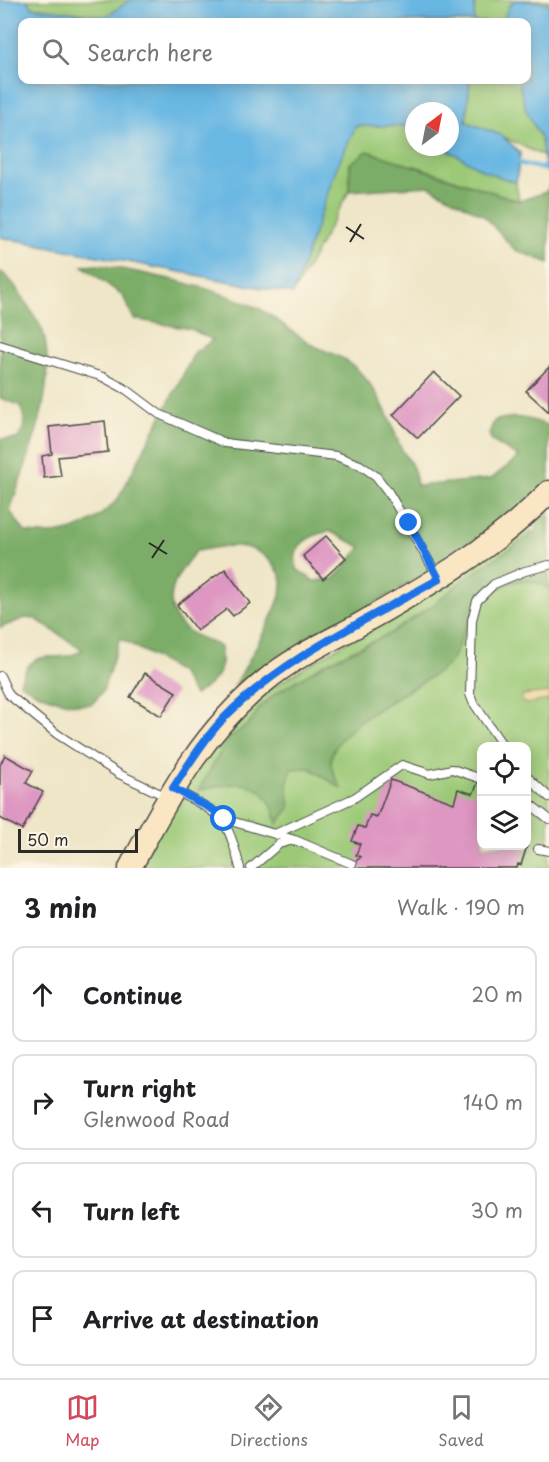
<!DOCTYPE html>
<meta charset="utf-8">
<style>
:root{--surface:#fff;--page:#f2f2f2;--text:#202124;--muted:#757577;--line:#e0e0e0;--accent:#d1495b}
body{margin:0;font-family:"Playpen Sans",sans-serif;background:var(--page);color:var(--text)}
.controls{position:absolute;right:18px;bottom:18px;display:grid;overflow:hidden;border-radius:12px;box-shadow:0 3px 15px #0003}
.controls button{width:54px;height:54px;display:grid;place-items:center;padding:0;border:0;border-bottom:2px solid var(--line);background:var(--surface);color:var(--text);font:30px sans-serif}
.compass{position:absolute;left:405px;top:102px;width:54px;height:54px;border-radius:50%;background:var(--surface);box-shadow:0 3px 15px #0003;rotate:32deg}
.scale{position:absolute;left:18px;bottom:15px;width:120px;box-sizing:border-box;padding-left:6px;border:3px solid #2b2b2b;border-top:0;font-size:16px;line-height:21px;white-space:nowrap;color:#2b2b2b;-webkit-text-stroke:4px #fcf5e5;paint-order:stroke}
.stop{position:absolute;width:18px;height:18px;margin:-14px;border:4px solid #1a73e8;border-radius:50%;background:#fff}
.stop.end{background:#1a73e8;border-color:#fff;box-shadow:0 2px 6px #0008}
.list{margin:0;padding:0;list-style:none}
h2{display:flex;justify-content:space-between;align-items:center;height:78px;margin:0;padding:0 24px;font-size:26px}
h2 small{font-size:20px;font-weight:400;color:var(--muted)}
.list li{display:grid;grid-template-columns:39px 1fr auto;gap:18px;align-items:center;box-sizing:border-box;height:96px;margin:0 12px 12px;padding:0 12px;border:2px solid var(--line);border-radius:12px}
.list b{display:block;font-size:22px;white-space:nowrap}
.list p{margin:0;font-size:20px;white-space:nowrap;color:var(--muted)}
.list em{font-size:20px;font-style:normal;color:var(--muted)}
.icon{flex:none;width:33px;height:33px;fill:none;stroke:currentColor;stroke-width:2;stroke-linecap:round;stroke-linejoin:round}
.map{position:relative;flex:none;width:549px;height:868px;overflow:hidden}
.search{position:absolute;background:var(--surface);box-shadow:0 3px 15px #0003;left:18px;right:18px;top:18px;height:66px;display:flex;align-items:center;gap:15px;box-sizing:border-box;padding:0 21px;border-radius:12px;color:var(--muted);font-size:22px}
.sheet{height:510px;background:var(--surface)}
nav{display:flex;justify-content:space-around;align-items:center;box-sizing:border-box;height:84px;border-top:2px solid var(--line);background:var(--surface);font-size:16px;color:var(--muted)}
nav a{display:grid;justify-items:center;gap:3px}
nav .on{color:var(--accent)}
.map>svg:first-child{display:block}
</style>
<div class="map">
<svg width="549" height="868" viewBox="0 0 549 868">
<rect width="100%" height="100%" fill="#fcf5e5"/>
<filter id="ink" filterUnits="userSpaceOnUse"><feTurbulence type="fractalNoise" baseFrequency=".0167" numOctaves="2"/><feDisplacementMap in="SourceGraphic" scale="12" xChannelSelector="R" yChannelSelector="G"/><feConvolveMatrix kernelMatrix="1 2 1 2 8 2 1 2 1" color-interpolation-filters="sRGB"/></filter>
<filter id="wash" filterUnits="userSpaceOnUse"><feTurbulence type="fractalNoise" baseFrequency=".008" numOctaves="4" result="noise"/><feDisplacementMap in="SourceGraphic" scale="24" xChannelSelector="R" yChannelSelector="G"/><feGaussianBlur stdDeviation="1.35" result="paint"/><feColorMatrix in="noise" values="0 0 0 0 0 0 0 0 0 0 0 0 0 0 0 0 0 1.4 0 .05"/><feComposite in="paint" operator="in"/></filter>
<g filter="url(#wash)">
<rect width="100%" height="100%" fill="#efe6c8"/>
<path fill="#9bc977" stroke="#637a51" stroke-width="1.5" fill-rule="evenodd" d="M 27,0 L 549,0 L 549,159 L 504,137 L 520,153 L 516,183 L 519,201 L 415,166 L 350,164 L 349,191 L 293,294 L 0,237 L 0,188 L 236,80 L 526,80 L 526,22 L 123,22 L 105,17 L 31,7 ZM 414,111 L 450,111 L 450,147 L 414,147 Z
M 525,532 L 549,532 L 549,868 L 138,868 L 183,783 L 231,719 L 276,685 ZM 482,746 L 526,746 L 526,846 L 482,846 Z"/>
<path fill="#7cad68" stroke="#546c4a" stroke-width="1.5" fill-rule="evenodd" d="M 367,151 L 519,201 L 546,192 L 549,187 L 549,263 L 515,250 L 483,215 L 429,186 L 349,191 L 350,164 Z
M 100,265 C 152,275 209,285 258,308 C 277,318 292,333 311,344 C 321,350 333,353 344,359 C 372,377 387,411 398,441 C 405,461 414,458 417,486 L 491,479 L 519,457 L 492,441 L 489,434 L 494,421 C 515,414 530,418 549,426 L 549,589 C 513,565 481,597 465,630 C 458,642 457,656 446,666 C 420,688 336,723 331,759 C 330,770 337,779 341,788 L 310,768 L 292,769 L 287,784 L 290,808 L 277,824 C 269,776 235,780 198,791 L 228,739 L 250,723 L 260,707 L 276,693 L 326,663 L 389,634 L 432,606 L 463,580 L 535,532 L 538,514 L 462,552 L 235,686 C 246,664 282,605 282,585 C 283,574 276,569 270,561 C 249,539 223,546 196,551 C 174,576 156,608 190,632 C 199,639 210,640 220,647 C 225,672 215,683 194,695 L 180,672 L 120,638 L 103,691 L 92,704 C 73,707 36,696 20,683 C 33,641 56,667 83,650 L 36,619 L 25,618 L 0,628 L 0,439 L 17,439 C 26,428 26,418 19,405 L 0,398 L 0,271 C 12,279 18,291 26,303 C 33,314 43,327 45,340 C 56,397 26,459 10,511 L 25,532 C 62,540 93,526 118,499 L 195,352 L 213,340 L 191,329 L 134,319 L 123,296 L 83,266 ZM 329,531 L 361,547 L 334,579 L 314,581 L 297,569 C 290,545 308,536 329,531 Z"/>
<path fill="#eeda9e" stroke="#8c8264" stroke-width="1.5" d="M 549,692 L 549,700 L 525,704 L 521,700 L 523,695 Z"/>
<path fill="#69b7e3" stroke="#4a7187" stroke-width="1.5" d="M 0,0 L 27,0 L 32,7 L 105,17 L 130,0 L 475,0 L 474,22 L 22,22 L 22,80 L 470,80 L 466,122 L 501,135 L 520,153 L 516,183 L 484,171 L 443,147 L 450,147 L 450,111 L 414,111 L 414,130 L 407,126 L 356,126 L 336,169 L 293,294 L 0,237 Z
M 516,0 L 549,3 L 549,173 L 545,170 L 541,139 L 526,110 L 518,80 L 526,80 L 526,22 L 503,21 L 509,6 Z"/>
<g fill="none" stroke-linecap="round" stroke-linejoin="round">
<path stroke="#69b7e3" stroke-width="4.5" d="M 519,163 L 543,169 L 549,155"/>
</g>
<g id="blocks">
<path fill="#de97c2" d="M 549,367 L 549,412 L 526,391 Z
M 434,372 L 459,396 L 418,438 L 393,415 Z
M 105,421 L 108,452 L 58,457 L 61,476 L 44,478 L 42,456 L 52,454 L 49,427 Z
M 326,536 L 346,558 L 323,579 L 303,556 Z
M 225,569 L 250,603 L 233,616 L 227,609 L 197,631 L 177,605 Z
M 145,673 L 176,692 L 161,716 L 130,697 Z
M 5,755 L 33,771 L 26,783 L 43,792 L 22,830 L 0,818 L 0,765 Z
M 391,780 L 454,803 L 458,789 L 473,794 L 478,783 L 482,784 L 482,846 L 527,846 L 521,865 L 518,864 L 517,868 L 347,868 L 361,857 L 356,855 L 360,844 L 352,841 L 358,826 L 365,828 L 370,815 L 377,817 Z"/>
</g>
</g>
<g filter="url(#ink)">
<use href="#blocks" fill-opacity="0" stroke="#484743" stroke-width="1.5"/>
<g fill="none" stroke-linecap="round" stroke-linejoin="round">
<g stroke="#484743" stroke-width="10">
<path id="lane" d="M 0,345 L 103,377 L 127,390 L 159,414 L 225,443 L 336,456 L 360,465 L 376,476 L 389,493 L 437,575
M 0,676 L 9,695 L 57,734 L 119,774 L 167,797
M 503,746 L 473,702 L 470,694 L 472,620 L 477,601 L 494,584 L 525,571 L 549,565
M 526,776 L 549,797
M 177,791 C 222,815 227,816 240,868
M 526,801 L 549,819
M 224,819 L 295,840 L 352,864
M 275,834 L 354,798 L 402,765 L 430,774 L 452,769 L 482,779
M 538,849 L 549,851
M 251,868 L 279,844 L 294,840"/>
</g>
<g stroke="#484743" stroke-width="25">
<path id="secondary" d="M 130,868 C 169,796 200,734 265,681 C 291,659 325,643 355,627 C 425,587 492,550 549,492"/>
</g>
<use href="#lane" stroke="#fff" stroke-width="8"/>
<use href="#secondary" stroke="#fbe6c4" stroke-width="22"/>
</g>
</g>
<g fill="none" stroke-linecap="round" stroke-linejoin="round" filter="url(#ink)">
<path stroke="#1a73e8" stroke-width="8" d="M 224,819 L 217,812 L 173,788 C 189,764 204,739 224,718 C 284,657 365,621 439,579 L 409,523"/>
</g>
<path fill="none" stroke="#2b2b2b" stroke-width="2" d="M 346,227 L 364,239M 350,242 L 361,224M 149,543 L 167,554M 152,558 L 164,540"/>
</svg>
<div class="controls">
<button><svg class="icon" aria-label="locate" viewBox="0 0 24 24"><circle cx="12" cy="12" r="6"/><path d="M12 2v4M12 18v4M2 12h4M18 12h4"/></svg></button>
<button><svg class="icon" aria-label="layers" viewBox="0 0 24 24"><path d="M12 4l9 5-9 5-9-5zM3 14l9 5 9-5"/></svg></button>
</div>
<svg class="compass" viewBox="-18 -18 36 36"><path d="M0-13l5 13h-10z" fill="#e53935"/><path d="M0 13l5-13h-10z" fill="#757577"/></svg>
<div class="scale">50 m</div>
<div class="stop" style="left:224px;top:819px"></div>
<div class="stop end" style="left:409px;top:523px"></div>
<div class="search"><svg class="icon" aria-label="search" viewBox="0 0 24 24"><circle cx="10" cy="10" r="6"/><path d="M15 15l6 6"/></svg>Search here</div>
</div>
<section class="sheet">
<h2>3 min<small>Walk · 190 m</small></h2>
<ul class="list">
<li><svg class="icon" aria-label="ahead" viewBox="0 0 24 24"><path d="M12 20V5M6 11l6-6 6 6"/></svg><div><b>Continue</b></div><em>20 m</em></li>
<li><svg class="icon" aria-label="right" viewBox="0 0 24 24"><path d="M7 20v-9h11M14 6l5 5-5 5"/></svg><div><b>Turn right</b><p>Glenwood Road</p></div><em>140 m</em></li>
<li><svg class="icon" aria-label="left" viewBox="0 0 24 24"><path d="M17 20v-9H6M10 6l-5 5 5 5"/></svg><div><b>Turn left</b></div><em>30 m</em></li>
<li><svg class="icon" aria-label="arrive" viewBox="0 0 24 24"><path d="M6 21V4h12l-3 4 3 4H6"/></svg><div><b>Arrive at destination</b></div></li>
</ul>
</section>
<nav>
<a class="on"><svg class="icon" aria-label="map" viewBox="0 0 24 24"><path d="M3 6l6-2 6 2 6-2v14l-6 2-6-2-6 2zM9 4v14M15 6v14"/></svg>Map</a>
<a><svg class="icon" aria-label="directions" viewBox="0 0 24 24"><path d="M12 3l9 9-9 9-9-9zM9 14v-3h6M13 9l2 2-2 2"/></svg>Directions</a>
<a><svg class="icon" aria-label="saved" viewBox="0 0 24 24"><path d="M7 4h10v16l-5-4-5 4z"/></svg>Saved</a>
</nav>
